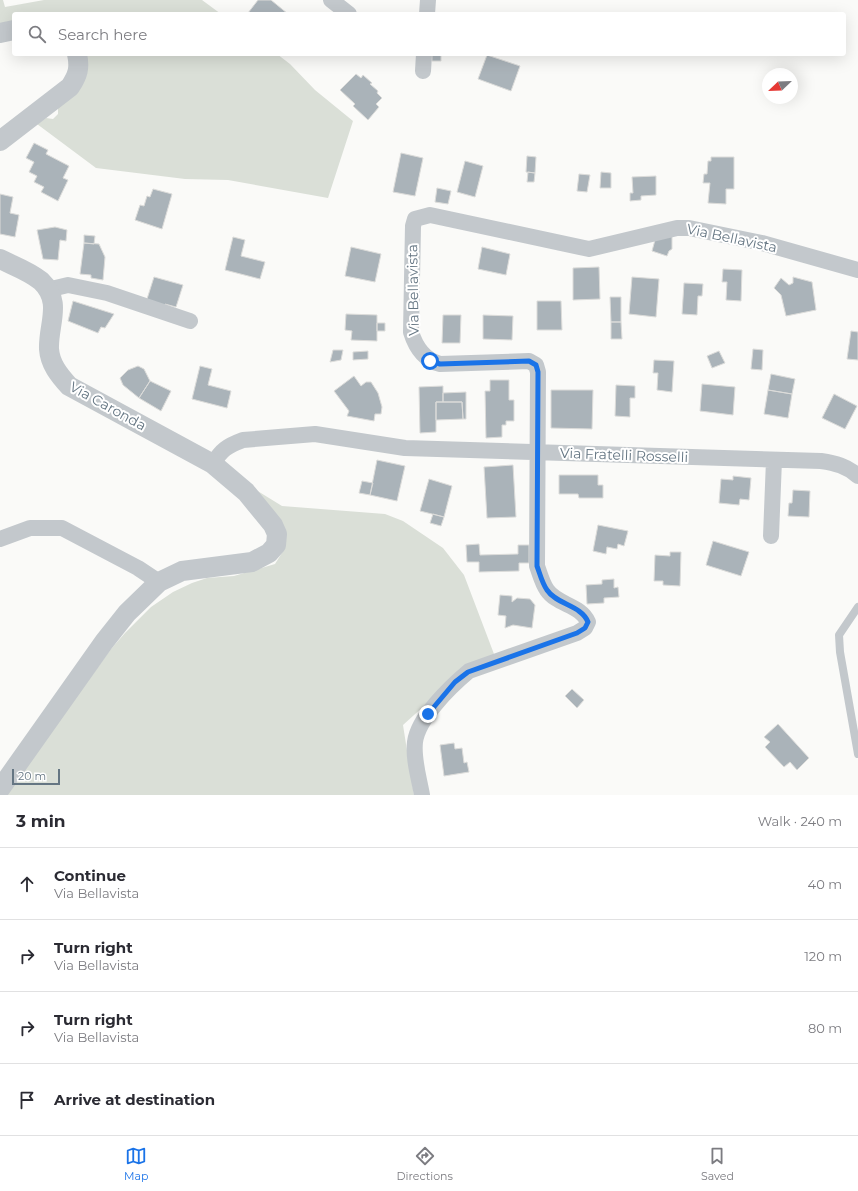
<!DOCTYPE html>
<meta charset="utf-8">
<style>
:root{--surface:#fff;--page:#f7f7f7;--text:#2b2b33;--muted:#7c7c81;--line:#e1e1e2;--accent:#1a73e8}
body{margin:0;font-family:Montserrat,sans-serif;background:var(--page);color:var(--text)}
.compass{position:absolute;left:762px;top:68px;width:36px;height:36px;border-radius:50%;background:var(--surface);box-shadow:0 4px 16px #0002;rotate:247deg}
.scale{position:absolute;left:12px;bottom:10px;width:48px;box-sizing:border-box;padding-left:4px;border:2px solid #657683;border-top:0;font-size:11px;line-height:14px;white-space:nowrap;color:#657683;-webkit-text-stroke:3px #fff;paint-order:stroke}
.stop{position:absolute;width:12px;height:12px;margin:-9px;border:3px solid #1a73e8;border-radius:50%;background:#fff}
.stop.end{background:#1a73e8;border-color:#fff;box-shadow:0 1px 4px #0008}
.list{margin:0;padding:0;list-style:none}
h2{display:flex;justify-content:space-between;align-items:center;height:52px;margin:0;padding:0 16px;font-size:17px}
h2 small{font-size:13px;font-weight:400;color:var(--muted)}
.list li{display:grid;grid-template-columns:26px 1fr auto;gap:12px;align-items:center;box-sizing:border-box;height:72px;padding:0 16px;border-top:1px solid var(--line)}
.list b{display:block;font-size:15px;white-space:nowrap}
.list p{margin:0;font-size:13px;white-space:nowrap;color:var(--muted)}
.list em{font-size:13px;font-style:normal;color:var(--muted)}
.icon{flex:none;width:22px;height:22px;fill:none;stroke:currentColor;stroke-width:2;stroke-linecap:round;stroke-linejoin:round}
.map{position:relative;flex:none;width:858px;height:795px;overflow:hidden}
.search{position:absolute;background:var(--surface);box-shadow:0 4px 16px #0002;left:12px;right:12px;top:12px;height:44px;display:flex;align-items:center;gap:10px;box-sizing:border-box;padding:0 14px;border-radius:4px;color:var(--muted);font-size:15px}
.sheet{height:340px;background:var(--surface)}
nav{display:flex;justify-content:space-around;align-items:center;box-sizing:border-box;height:56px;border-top:1px solid var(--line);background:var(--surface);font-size:11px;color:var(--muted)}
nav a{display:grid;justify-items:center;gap:2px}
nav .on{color:var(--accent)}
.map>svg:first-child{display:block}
</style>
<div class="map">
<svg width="858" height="795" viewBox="0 0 858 795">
<rect width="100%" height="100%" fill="#fafaf8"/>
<path fill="#dadfd7" d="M 0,0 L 3,0 L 5,7 L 44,0 L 202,0 L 221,14 L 14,14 L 14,21 L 0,24 Z
M 86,54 L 277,54 L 290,64 L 315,90 L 353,121 L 328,198 L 228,180 L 185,179 L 96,168 L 37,124 L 46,118 L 53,119 L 58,114 L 58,108 Z
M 256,490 L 282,506 L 385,514 L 403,521 L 443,548 L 464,575 L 494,654 L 487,660 L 467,667 L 403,725 L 414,795 L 5,795 L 111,649 L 125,633 L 151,607 L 173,592 L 192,583 L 207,578 L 234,576 L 275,564 L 285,548 Z"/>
<path fill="#aab3b9" stroke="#dcdcda" d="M 258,0 L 271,0 L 288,14 L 250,14 L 248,13 Z
M 432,54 L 441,54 L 441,61 L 432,61 Z
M 487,55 L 520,66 L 511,91 L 478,79 Z
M 356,74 L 361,78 L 363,75 L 372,83 L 370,84 L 378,91 L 377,93 L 382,98 L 376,104 L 379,107 L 368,120 L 353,106 L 355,104 L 340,90 Z
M 34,143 L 48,150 L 46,154 L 69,166 L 63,178 L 68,180 L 58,201 L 41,192 L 44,187 L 34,182 L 37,176 L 29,172 L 34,162 L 26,158 Z
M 401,153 L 423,158 L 415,196 L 393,192 Z
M 527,156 L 536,157 L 535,173 L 526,172 Z
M 711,157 L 734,157 L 734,189 L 726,189 L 726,204 L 708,203 L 710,183 L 703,183 L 704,174 L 707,174 L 708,161 L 711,161 Z
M 465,161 L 483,166 L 475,197 L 457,192 Z
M 528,172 L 535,173 L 534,182 L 527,182 Z
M 601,172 L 611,173 L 611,188 L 600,188 Z
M 579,174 L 590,175 L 587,192 L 577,191 Z
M 656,176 L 656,195 L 641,196 L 641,200 L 630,201 L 630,193 L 633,193 L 632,177 Z
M 437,188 L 451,191 L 448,204 L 435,202 Z
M 153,189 L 172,194 L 162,229 L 135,220 L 140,205 L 144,206 L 147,196 L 150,197 Z
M 0,194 L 13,197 L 10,213 L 19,215 L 15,237 L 0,234 Z
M 55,227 L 67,230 L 66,241 L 60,240 L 58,260 L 43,259 L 37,230 Z
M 84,235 L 95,236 L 94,244 L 84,243 Z
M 672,236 L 672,249 L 669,251 L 667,256 L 652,251 L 655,240 Z
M 233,237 L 245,240 L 241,256 L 265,262 L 260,279 L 225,270 Z
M 84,243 L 99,244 L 105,257 L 103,280 L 91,278 L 91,275 L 80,274 Z
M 351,247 L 381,254 L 375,282 L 345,276 Z
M 482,247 L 510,254 L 506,275 L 478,269 Z
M 599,267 L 600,299 L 573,300 L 573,268 Z
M 723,269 L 742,270 L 741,301 L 726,300 L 727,282 L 722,282 Z
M 154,277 L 183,285 L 176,307 L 165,304 L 164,307 L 147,299 Z
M 632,277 L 659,279 L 656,317 L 629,314 Z
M 793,277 L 812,282 L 816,310 L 786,316 L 781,295 L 774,288 L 781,278 L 789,285 L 793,283 Z
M 684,283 L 703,284 L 702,296 L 698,296 L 697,315 L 682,314 Z
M 610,297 L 621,297 L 621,322 L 611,322 Z
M 73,301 L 114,314 L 105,328 L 101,327 L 98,333 L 68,321 Z
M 537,301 L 561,301 L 562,330 L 537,330 Z
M 346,314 L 377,315 L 377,341 L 351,340 L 352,331 L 345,330 Z
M 443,315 L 461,315 L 460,343 L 442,343 Z
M 483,315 L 513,316 L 512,340 L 483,339 Z
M 611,322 L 621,322 L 622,339 L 611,339 Z
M 377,323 L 385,323 L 385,331 L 377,331 Z
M 851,331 L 858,332 L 858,360 L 847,359 Z
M 753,349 L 763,350 L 762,370 L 751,369 Z
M 333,350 L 343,350 L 341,360 L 330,362 Z
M 368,351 L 368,359 L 353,360 L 353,352 Z
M 719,351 L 725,363 L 712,368 L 707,356 Z
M 654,360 L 674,361 L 672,392 L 657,390 L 658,373 L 653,373 Z
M 138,366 L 144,369 L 150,381 L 139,398 L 123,385 L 120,378 L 128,370 Z
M 200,366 L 212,369 L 208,385 L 231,391 L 227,408 L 192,399 Z
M 771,374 L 795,379 L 792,394 L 768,390 Z
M 354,376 L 361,386 L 366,382 L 371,382 L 378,393 L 382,407 L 381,414 L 375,414 L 374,421 L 347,416 L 349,411 L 334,391 Z
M 490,380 L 509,380 L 509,400 L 514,400 L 514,421 L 506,421 L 506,425 L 502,425 L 502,437 L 486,438 L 485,391 L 490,391 Z
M 150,381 L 171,391 L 161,411 L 139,398 Z
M 702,384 L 735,387 L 733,415 L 700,411 Z
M 616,385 L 635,386 L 635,398 L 630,398 L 630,417 L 615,416 Z
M 443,386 L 443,402 L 436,402 L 436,432 L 420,433 L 419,387 Z
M 551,390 L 593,390 L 592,429 L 551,428 Z
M 768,390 L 792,394 L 788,418 L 764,414 Z
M 466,392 L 466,419 L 463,419 L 462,402 L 443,402 L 443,393 Z
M 834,394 L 857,406 L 845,429 L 822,418 Z
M 436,402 L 462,402 L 463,419 L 436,420 Z
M 377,460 L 405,466 L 397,501 L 370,495 Z
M 513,465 L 516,517 L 487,518 L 484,467 Z
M 559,475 L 598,475 L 598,485 L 603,485 L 603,498 L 579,498 L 578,494 L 559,494 Z
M 733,476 L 751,478 L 749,500 L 740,499 L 739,505 L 719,503 L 721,479 L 733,480 Z
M 429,479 L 452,486 L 444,517 L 420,511 Z
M 362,481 L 373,483 L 370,495 L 359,493 Z
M 793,490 L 810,491 L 809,517 L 788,516 L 789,503 L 792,503 Z
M 433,514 L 444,517 L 441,526 L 430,523 Z
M 598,525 L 628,531 L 624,546 L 618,544 L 617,549 L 607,547 L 606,554 L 593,551 Z
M 713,541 L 749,552 L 741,576 L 706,565 Z
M 479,544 L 480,555 L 518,554 L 518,545 L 529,545 L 529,563 L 519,563 L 519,571 L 479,572 L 479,562 L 467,562 L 466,545 Z
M 670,552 L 681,552 L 680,586 L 663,585 L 663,581 L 654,581 L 655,555 L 670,556 Z
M 614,579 L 614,588 L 618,587 L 619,597 L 604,598 L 604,603 L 587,604 L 586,585 L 602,584 L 602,580 Z
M 500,595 L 512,596 L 512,602 L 517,598 L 530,599 L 535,605 L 532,628 L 513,625 L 505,628 L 506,616 L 498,615 Z
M 572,689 L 584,700 L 577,708 L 565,696 Z
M 778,724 L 809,758 L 797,770 L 790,762 L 784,767 L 765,747 L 770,742 L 764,737 Z
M 454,743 L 455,749 L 462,748 L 464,763 L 467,762 L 469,772 L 444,776 L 440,745 Z"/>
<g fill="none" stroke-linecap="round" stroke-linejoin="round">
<path stroke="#c3c8cc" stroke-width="8" d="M 858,607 L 839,635 L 840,652 L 858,754"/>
<path stroke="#c3c8cc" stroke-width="16" d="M 331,0 L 349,14
M 427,14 L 428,0
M 423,71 L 424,54
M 47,290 L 68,285 L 107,293 L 190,321
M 213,464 C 221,450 227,446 243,440 L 315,434 L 405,448 L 821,461 C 835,463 847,466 858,476
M 771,536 L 774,460
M 0,539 L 30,528 L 62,528 L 138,568 L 159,582
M 422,795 C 419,778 413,759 415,742 C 418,718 450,687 469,671 L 577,633 L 585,628 L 588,622 C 581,605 557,605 547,590 C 542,583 540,574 537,566 L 538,372 L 536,365 L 529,361 L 440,364 C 424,360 416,348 411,332 L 413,226 L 415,219 L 430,215 L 589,249 L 677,228 L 689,228 L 762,243 L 858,270"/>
<path stroke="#c3c8cc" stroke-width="20" d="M 0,33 L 14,30
M 0,141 L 70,87 C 78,75 80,68 77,54
M 0,259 C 14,266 29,271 41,281 C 63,302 48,324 49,349 C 50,364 59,375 69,386 L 213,464 L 246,492 L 273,525 L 277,534 L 276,545 L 269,553 L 252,562 L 182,571 L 159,582 L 127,613 L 104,642 L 0,789"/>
</g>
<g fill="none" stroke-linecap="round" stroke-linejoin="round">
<path stroke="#1a73e8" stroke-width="5" d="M 428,714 L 455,682 L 468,672 L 577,633 L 585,628 L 588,622 C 581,605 557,605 547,590 C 542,583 540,574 537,566 L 538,372 L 536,365 L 529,361 L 440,364 L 430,361"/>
</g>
<g text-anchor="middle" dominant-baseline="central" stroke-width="4" stroke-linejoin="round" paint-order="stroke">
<g font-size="14" fill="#657683" stroke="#fff">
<text transform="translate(732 238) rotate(12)">Via Bellavista</text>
<text transform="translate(413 290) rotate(-91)">Via Bellavista</text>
<text transform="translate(108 406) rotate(29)">Via Caronda</text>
<text transform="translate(624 455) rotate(2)">Via Fratelli Rosselli</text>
</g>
</g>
</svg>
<svg class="compass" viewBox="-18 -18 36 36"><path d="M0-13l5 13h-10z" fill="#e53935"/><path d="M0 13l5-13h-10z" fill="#7c7c81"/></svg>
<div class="scale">20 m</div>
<div class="stop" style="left:430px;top:361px"></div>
<div class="stop end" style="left:428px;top:714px"></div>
<div class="search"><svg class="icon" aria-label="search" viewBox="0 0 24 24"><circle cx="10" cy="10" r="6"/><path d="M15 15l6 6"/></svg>Search here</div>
</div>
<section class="sheet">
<h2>3 min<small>Walk · 240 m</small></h2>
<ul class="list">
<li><svg class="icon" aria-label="ahead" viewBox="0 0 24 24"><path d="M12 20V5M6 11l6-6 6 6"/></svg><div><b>Continue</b><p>Via Bellavista</p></div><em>40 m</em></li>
<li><svg class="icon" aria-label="right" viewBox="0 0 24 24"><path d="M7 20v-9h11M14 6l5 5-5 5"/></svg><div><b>Turn right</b><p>Via Bellavista</p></div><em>120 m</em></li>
<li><svg class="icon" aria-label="right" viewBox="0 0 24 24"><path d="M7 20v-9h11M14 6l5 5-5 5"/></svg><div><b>Turn right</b><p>Via Bellavista</p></div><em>80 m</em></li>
<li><svg class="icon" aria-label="arrive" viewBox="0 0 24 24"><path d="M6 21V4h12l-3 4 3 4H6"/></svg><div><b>Arrive at destination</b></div></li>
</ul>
</section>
<nav>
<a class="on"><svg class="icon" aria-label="map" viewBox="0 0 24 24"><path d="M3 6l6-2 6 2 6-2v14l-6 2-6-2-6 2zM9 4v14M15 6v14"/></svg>Map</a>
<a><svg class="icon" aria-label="directions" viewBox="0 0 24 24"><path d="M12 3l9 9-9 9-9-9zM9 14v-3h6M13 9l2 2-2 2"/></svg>Directions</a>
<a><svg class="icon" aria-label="saved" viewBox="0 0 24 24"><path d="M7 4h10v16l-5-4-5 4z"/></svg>Saved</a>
</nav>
